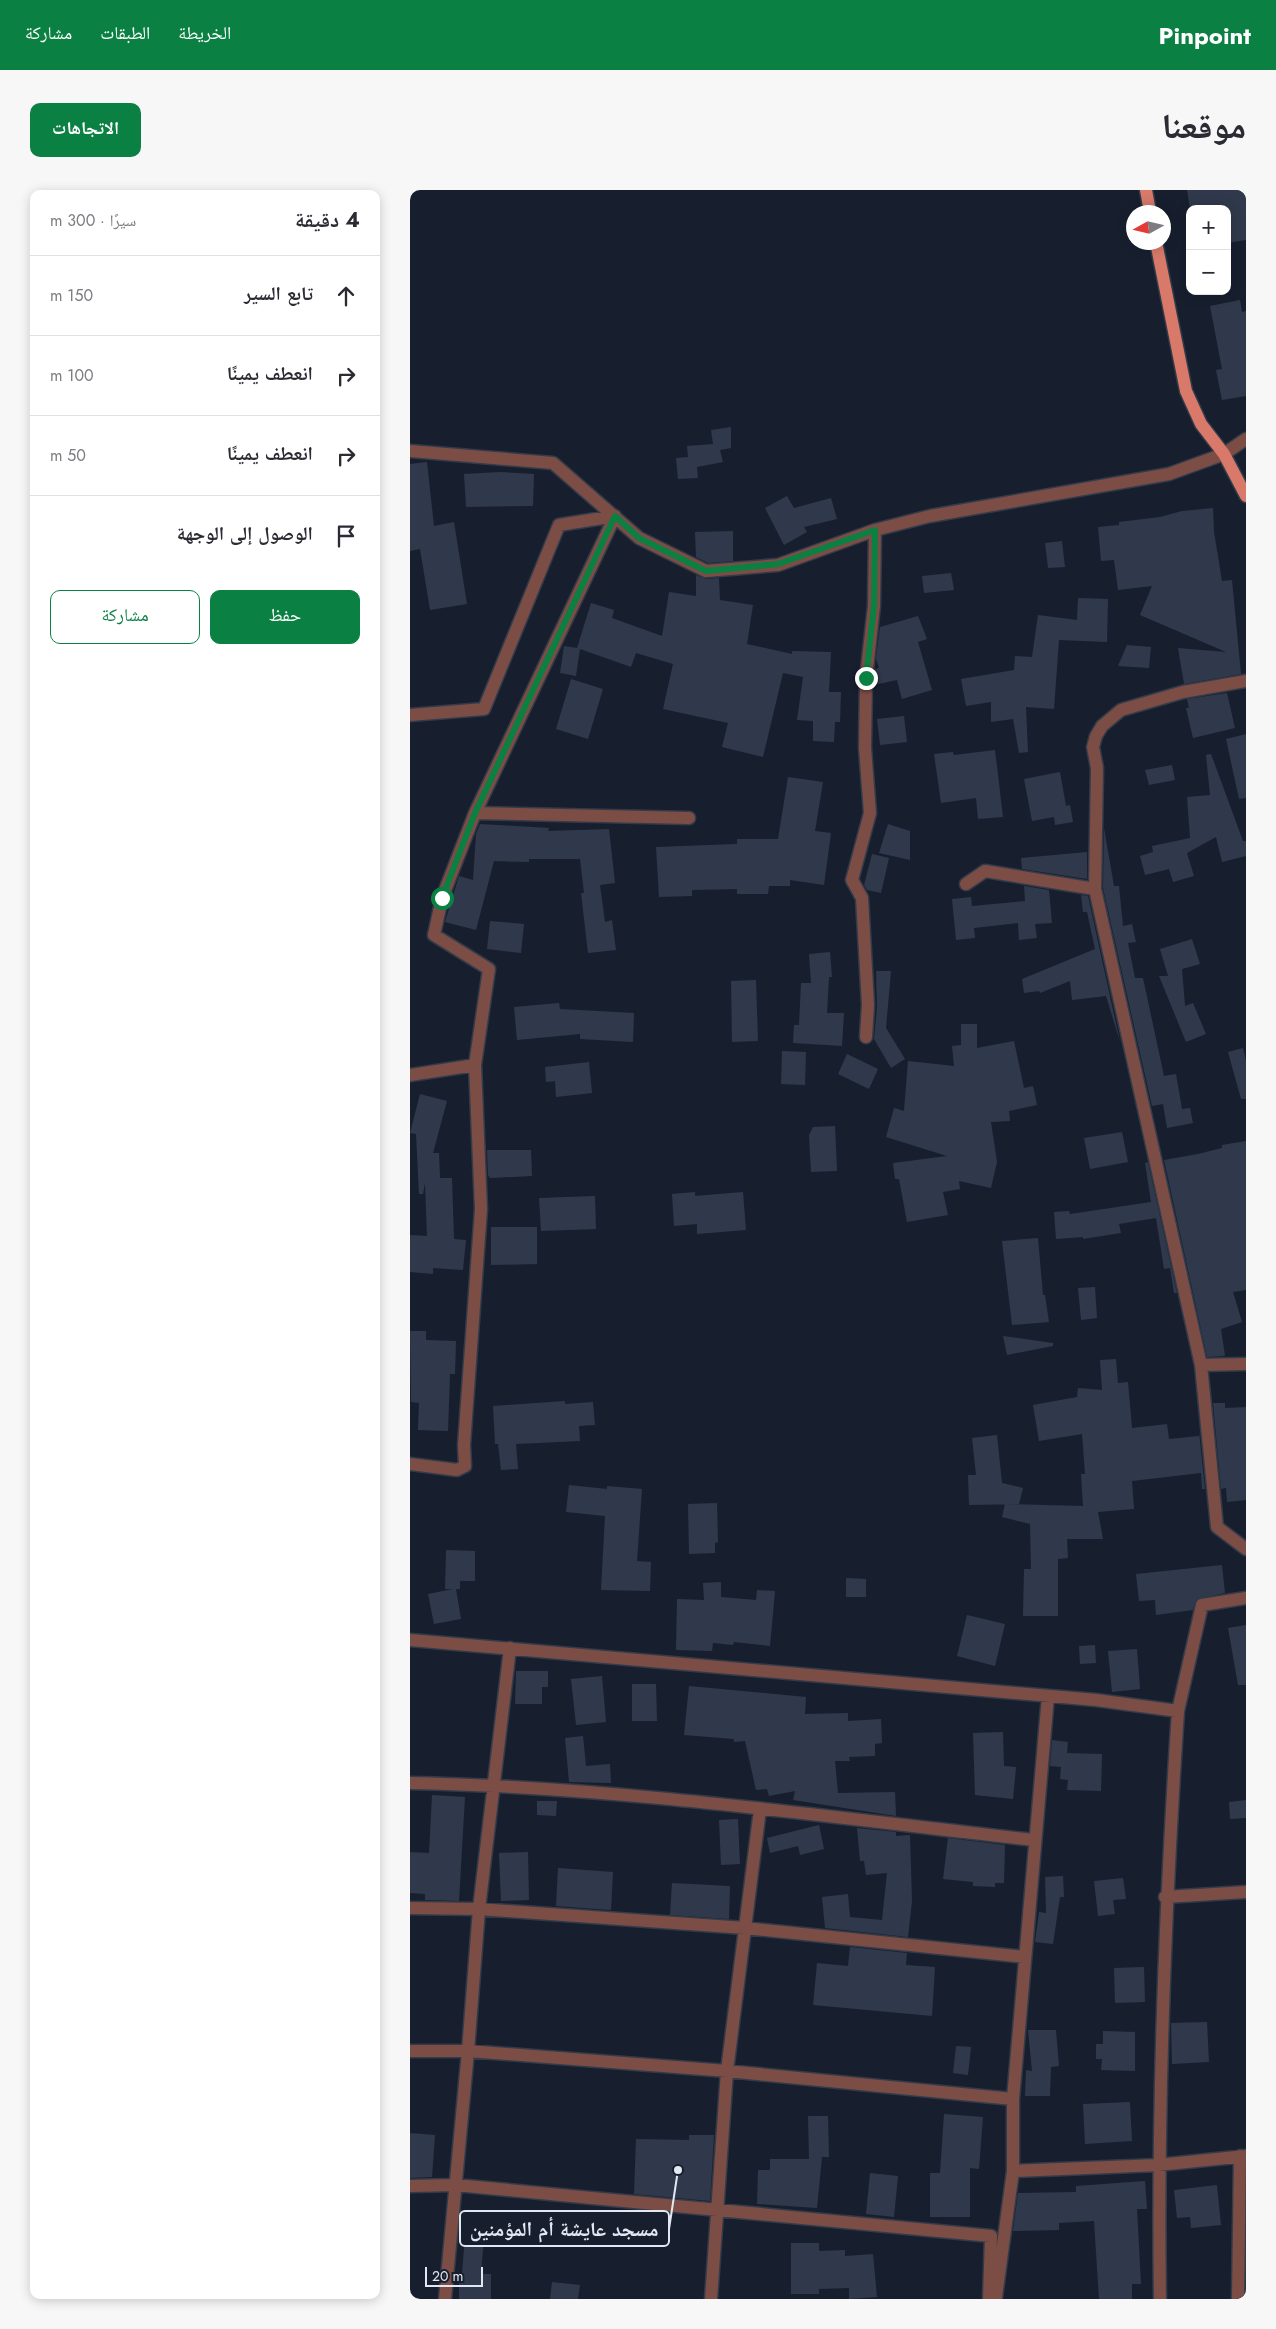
<!DOCTYPE html>
<html lang="ar">
<meta charset="utf-8">
<style>
:root{--surface:#fff;--page:#f7f7f7;--text:#2b2b33;--muted:#7c7c81;--line:#e1e1e2;--accent:#0b8043}
body{margin:0;font-family:Jost,"Noto Naskh Arabic",sans-serif;background:var(--page);color:var(--text);direction:rtl}
.controls{position:absolute;right:15px;top:15px;display:grid;overflow:hidden;border-radius:10px;box-shadow:0 2px 12px #0003}
.controls button{width:45px;height:45px;display:grid;place-items:center;padding:0;border:0;border-bottom:1px solid var(--line);background:var(--surface);color:var(--text);font:25px sans-serif}
.compass{position:absolute;left:716px;top:15px;width:45px;height:45px;border-radius:50%;background:var(--surface);box-shadow:0 2px 12px #0003;rotate:262deg}
.scale{position:absolute;left:15px;bottom:12px;width:58px;box-sizing:border-box;padding-left:5px;border:2px solid #e2e8f3;border-top:0;font-size:14px;line-height:18px;white-space:nowrap;color:#e2e8f3;-webkit-text-stroke:4px #171f2f;paint-order:stroke}
.stop{position:absolute;width:15px;height:15px;margin:-11px;border:4px solid #0b8043;border-radius:50%;background:#fff}
.stop.end{background:#0b8043;border-color:#fff;box-shadow:0 1px 5px #0008}
.list{margin:0;padding:0;list-style:none}
h2{display:flex;justify-content:space-between;align-items:center;height:65px;margin:0;padding:0 20px;font-size:21px}
h2 small{font-size:16px;font-weight:400;color:var(--muted)}
.list li{display:grid;grid-template-columns:32px 1fr auto;gap:15px;align-items:center;box-sizing:border-box;height:80px;padding:0 20px;border-top:1px solid var(--line)}
.list b{display:block;font-size:19px;white-space:nowrap}
.list em{font-size:16px;font-style:normal;color:var(--muted)}
.actions{display:flex;gap:10px;padding:15px 20px}
.actions a{flex:1;padding:11px 0;border:1px solid var(--accent);border-radius:10px;text-align:center;font-size:18px;color:var(--accent)}
.actions .main{background:var(--accent);color:#fff}
.icon{flex:none;width:28px;height:28px;fill:none;stroke:currentColor;stroke-width:2;stroke-linecap:round;stroke-linejoin:round}
.map{position:relative;flex:none;width:836px;height:2109px;overflow:hidden;direction:ltr;border-radius:10px}
header{display:flex;align-items:center;gap:30px;box-sizing:border-box;height:70px;padding:0 25px;background:var(--accent);color:#fff}
header strong{font-size:24px}
nav{display:flex;gap:28px;margin-inline-start:auto;font-size:18px}
.intro{display:flex;align-items:center;justify-content:space-between;box-sizing:border-box;height:120px;padding:0 30px}
h1{margin:0;font-size:35px}
.button{padding:12px 22px;border-radius:10px;background:var(--accent);color:#fff;font-size:18px;font-weight:700}
main{display:flex;gap:30px;padding:0 30px}
aside{flex:1;background:var(--surface);border-radius:10px;box-shadow:0 2px 12px #0003}
.map>svg:first-child{display:block}
</style>
<header>
<strong>Pinpoint</strong>
<nav><a>الخريطة</a><a>الطبقات</a><a>مشاركة</a></nav>
</header>
<div class="intro"><h1>موقعنا</h1><a class="button">الاتجاهات</a></div>
<main>
<div class="map">
<svg width="836" height="2109" viewBox="0 0 836 2109">
<rect width="100%" height="100%" fill="#171f2f"/>
<path fill="#30394b" d="M 777,0 L 836,0 L 836,50 L 817,53 L 817,19 L 780,19 Z
M 830,110 L 832,122 L 836,121 L 836,206 L 812,210 L 806,180 L 812,179 L 800,116 Z
M 321,237 L 321,258 L 310,260 L 313,272 L 287,277 L 288,288 L 268,289 L 266,268 L 278,267 L 277,256 L 303,254 L 301,240 Z
M 17,272 L 24,336 L 44,332 L 57,414 L 20,420 L 10,359 L 0,361 L 0,274 Z
M 90,282 L 124,284 L 123,316 L 56,317 L 54,284 Z
M 377,306 L 384,318 L 421,308 L 427,329 L 394,337 L 397,342 L 374,355 L 355,318 Z
M 803,318 L 804,342 L 812,391 L 822,390 L 831,484 L 774,494 L 768,458 L 816,462 L 730,425 L 742,396 L 708,400 L 704,370 L 691,371 L 688,337 L 709,335 L 709,332 L 750,327 L 772,321 Z
M 323,341 L 323,371 L 298,373 L 286,367 L 285,342 Z
M 652,351 L 655,377 L 638,378 L 635,353 Z
M 541,383 L 544,400 L 514,403 L 512,386 Z
M 286,385 L 296,389 L 309,388 L 310,410 L 343,415 L 337,454 L 382,464 L 382,461 L 421,462 L 419,502 L 431,502 L 430,532 L 425,532 L 424,552 L 403,551 L 403,531 L 387,530 L 393,487 L 373,483 L 353,567 L 312,557 L 318,533 L 253,519 L 263,474 L 226,463 L 221,477 L 170,459 L 166,486 L 150,483 L 154,456 L 167,458 L 181,413 L 204,420 L 202,428 L 252,446 L 259,402 L 286,406 Z
M 668,408 L 698,409 L 697,452 L 649,450 L 644,519 L 616,517 L 618,562 L 609,563 L 603,529 L 581,532 L 581,512 L 556,516 L 551,489 L 604,480 L 605,466 L 622,467 L 628,425 L 667,430 Z
M 508,426 L 517,449 L 508,452 L 522,500 L 492,509 L 487,490 L 464,495 L 465,479 L 469,478 L 466,468 L 470,437 Z
M 717,455 L 741,457 L 739,478 L 708,476 Z
M 161,489 L 193,499 L 178,549 L 146,539 Z
M 817,503 L 825,538 L 783,548 L 776,518 L 779,518 L 777,509 Z
M 494,526 L 497,552 L 470,555 L 467,529 Z
M 836,544 L 836,608 L 829,609 L 816,549 Z
M 585,560 L 593,627 L 568,629 L 566,608 L 531,613 L 524,564 L 543,562 L 544,565 Z
M 801,564 L 833,651 L 836,651 L 836,666 L 812,672 L 806,647 L 777,663 L 784,686 L 763,692 L 759,679 L 735,685 L 730,666 L 743,662 L 742,656 L 780,648 L 777,607 L 800,605 L 796,565 Z
M 762,575 L 765,590 L 739,595 L 735,580 Z
M 650,582 L 656,616 L 660,615 L 663,632 L 645,635 L 644,627 L 622,631 L 614,589 Z
M 378,587 L 413,592 L 405,641 L 421,643 L 414,695 L 380,690 L 380,696 L 359,696 L 358,704 L 327,704 L 327,699 L 282,700 L 282,706 L 249,707 L 246,657 L 327,654 L 327,649 L 368,649 Z
M 70,634 L 139,638 L 138,641 L 199,639 L 205,693 L 190,695 L 195,732 L 202,730 L 206,760 L 178,763 L 171,703 L 174,703 L 170,669 L 119,669 L 119,672 L 84,671 L 66,740 L 35,732 L 49,686 L 63,690 L 66,644 Z
M 478,634 L 500,641 L 500,670 L 469,663 Z
M 694,638 L 704,696 L 709,696 L 713,736 L 722,734 L 726,752 L 718,753 L 725,788 L 733,788 L 754,886 L 766,884 L 772,919 L 780,918 L 783,933 L 757,938 L 753,914 L 742,916 L 693,698 Z
M 677,662 L 677,689 L 612,679 L 611,668 Z
M 462,664 L 479,668 L 471,703 L 457,700 L 454,695 Z
M 614,696 L 639,700 L 642,733 L 625,734 L 627,748 L 609,750 L 608,733 L 564,738 L 565,748 L 546,750 L 542,709 L 561,707 L 562,716 L 615,711 Z
M 671,705 L 678,706 L 710,852 L 696,806 L 662,810 L 660,791 L 630,803 L 629,801 L 614,803 L 612,789 L 685,759 L 677,722 L 673,722 Z
M 80,731 L 114,734 L 111,763 L 77,759 Z
M 782,749 L 790,774 L 772,779 L 775,816 L 783,813 L 796,844 L 776,852 L 749,786 L 758,786 L 750,759 Z
M 420,762 L 422,787 L 419,787 L 417,823 L 434,823 L 432,856 L 383,853 L 384,835 L 389,835 L 391,793 L 401,793 L 399,764 Z
M 466,781 L 481,781 L 476,838 L 495,869 L 481,878 L 464,849 L 467,817 Z
M 346,790 L 348,851 L 322,852 L 321,791 Z
M 149,813 L 150,819 L 224,823 L 223,852 L 170,849 L 170,844 L 107,850 L 104,817 Z
M 551,834 L 567,834 L 567,858 L 604,851 L 614,898 L 623,896 L 627,915 L 599,921 L 600,931 L 581,932 L 587,972 L 581,998 L 549,991 L 550,999 L 533,1002 L 538,1025 L 497,1032 L 489,989 L 485,989 L 483,973 L 537,966 L 476,947 L 484,918 L 494,921 L 498,871 L 544,876 L 542,856 L 551,855 Z
M 833,858 L 836,871 L 836,909 L 831,909 L 818,862 Z
M 372,861 L 396,862 L 395,895 L 371,894 Z
M 437,864 L 468,879 L 459,899 L 428,884 Z
M 179,872 L 182,903 L 146,907 L 145,891 L 136,892 L 135,877 Z
M 10,904 L 37,911 L 23,963 L 29,963 L 30,988 L 42,988 L 44,1049 L 56,1050 L 53,1080 L 23,1078 L 23,1084 L 0,1082 L 0,1045 L 17,1046 L 15,993 L 13,1004 L 9,1004 L 6,944 L 0,943 Z
M 425,936 L 427,981 L 401,982 L 399,945 L 403,937 Z
M 712,942 L 718,972 L 680,979 L 674,948 Z
M 836,951 L 836,1100 L 823,1102 L 832,1132 L 811,1139 L 815,1166 L 797,1167 L 754,970 L 788,964 L 812,958 L 812,955 Z
M 77,960 L 121,960 L 122,986 L 80,988 L 78,985 Z
M 738,972 L 767,1103 L 764,1103 L 760,1078 L 754,1079 L 746,1028 L 709,1034 L 711,1043 L 673,1049 L 673,1047 L 646,1049 L 644,1022 L 659,1021 L 660,1024 L 741,1012 L 735,973 Z
M 285,1002 L 285,1006 L 333,1002 L 336,1040 L 287,1044 L 287,1034 L 264,1036 L 262,1004 Z
M 185,1006 L 186,1039 L 131,1041 L 129,1008 Z
M 81,1037 L 127,1037 L 127,1074 L 81,1075 Z
M 628,1048 L 633,1105 L 635,1105 L 639,1132 L 602,1135 L 592,1051 Z
M 685,1097 L 687,1128 L 671,1130 L 668,1098 Z
M 0,1141 L 16,1141 L 16,1150 L 46,1151 L 45,1184 L 40,1184 L 38,1241 L 8,1240 L 9,1213 L 1,1212 Z
M 593,1146 L 643,1153 L 643,1156 L 597,1165 Z
M 706,1169 L 708,1193 L 718,1192 L 722,1238 L 757,1234 L 759,1249 L 789,1246 L 789,1242 L 795,1299 L 792,1299 L 791,1283 L 722,1291 L 724,1319 L 688,1322 L 693,1349 L 657,1349 L 658,1368 L 648,1369 L 648,1426 L 613,1426 L 614,1379 L 621,1379 L 620,1334 L 592,1327 L 595,1314 L 673,1316 L 671,1284 L 675,1284 L 672,1244 L 629,1251 L 623,1215 L 667,1207 L 668,1198 L 692,1200 L 690,1170 Z
M 155,1211 L 155,1214 L 183,1212 L 185,1235 L 169,1236 L 170,1251 L 106,1254 L 108,1279 L 91,1280 L 88,1254 L 85,1254 L 83,1216 Z
M 803,1213 L 815,1213 L 815,1218 L 836,1217 L 836,1310 L 817,1312 L 816,1298 L 811,1299 Z
M 587,1245 L 592,1293 L 613,1298 L 609,1314 L 559,1315 L 558,1285 L 566,1285 L 562,1248 Z
M 159,1295 L 197,1299 L 197,1296 L 232,1299 L 227,1371 L 241,1372 L 240,1401 L 191,1400 L 195,1326 L 156,1322 Z
M 307,1313 L 308,1352 L 305,1353 L 305,1363 L 279,1364 L 278,1314 Z
M 36,1360 L 65,1361 L 65,1391 L 50,1391 L 50,1399 L 46,1399 L 51,1429 L 24,1434 L 18,1404 L 43,1399 L 35,1399 Z
M 812,1375 L 815,1403 L 787,1409 L 783,1420 L 746,1425 L 745,1410 L 729,1411 L 726,1384 Z
M 436,1388 L 456,1389 L 456,1407 L 436,1407 Z
M 311,1392 L 311,1407 L 346,1410 L 347,1400 L 365,1401 L 360,1456 L 324,1452 L 323,1455 L 303,1453 L 302,1461 L 266,1460 L 267,1409 L 294,1410 L 293,1393 Z
M 557,1425 L 595,1434 L 585,1476 L 547,1466 Z
M 836,1435 L 836,1495 L 828,1495 L 818,1438 Z
M 685,1455 L 686,1473 L 670,1474 L 669,1456 Z
M 727,1459 L 730,1499 L 702,1502 L 698,1461 Z
M 106,1481 L 138,1481 L 138,1497 L 132,1497 L 132,1514 L 105,1514 Z
M 192,1486 L 196,1532 L 166,1535 L 161,1489 Z
M 222,1494 L 246,1494 L 247,1531 L 222,1531 Z
M 279,1496 L 396,1507 L 395,1524 L 438,1523 L 438,1531 L 471,1529 L 472,1553 L 465,1554 L 465,1566 L 439,1567 L 440,1571 L 425,1571 L 428,1603 L 485,1602 L 486,1626 L 383,1610 L 385,1601 L 359,1606 L 357,1599 L 346,1600 L 335,1551 L 324,1552 L 324,1549 L 274,1545 Z
M 593,1542 L 594,1576 L 606,1577 L 603,1609 L 565,1605 L 563,1543 Z
M 173,1546 L 176,1576 L 200,1574 L 201,1593 L 159,1592 L 155,1548 Z
M 642,1550 L 658,1552 L 657,1563 L 692,1564 L 691,1601 L 657,1600 L 658,1590 L 650,1589 L 651,1577 L 640,1576 Z
M 22,1605 L 55,1607 L 49,1711 L 15,1710 L 15,1704 L 0,1703 L 0,1662 L 19,1663 Z
M 836,1610 L 836,1628 L 820,1629 L 819,1612 Z
M 127,1611 L 147,1611 L 146,1626 L 127,1625 Z
M 328,1629 L 330,1674 L 311,1675 L 309,1630 Z
M 409,1635 L 414,1659 L 390,1665 L 388,1656 L 360,1663 L 357,1648 Z
M 447,1638 L 486,1642 L 486,1646 L 500,1645 L 502,1711 L 498,1747 L 415,1738 L 412,1707 L 438,1704 L 440,1727 L 472,1730 L 477,1683 L 456,1685 L 454,1671 L 450,1671 Z
M 538,1648 L 595,1655 L 594,1693 L 585,1693 L 585,1697 L 563,1696 L 563,1692 L 533,1689 Z
M 118,1662 L 119,1710 L 91,1711 L 89,1663 Z
M 148,1678 L 203,1682 L 201,1720 L 146,1716 Z
M 653,1686 L 654,1707 L 650,1707 L 643,1754 L 625,1752 L 629,1722 L 636,1723 L 635,1687 Z
M 713,1688 L 716,1709 L 703,1710 L 705,1724 L 688,1726 L 684,1691 Z
M 262,1693 L 320,1696 L 319,1729 L 260,1725 Z
M 440,1757 L 497,1763 L 496,1775 L 525,1777 L 522,1826 L 403,1815 L 407,1773 L 438,1776 Z
M 734,1777 L 735,1812 L 705,1813 L 704,1778 Z
M 797,1832 L 799,1872 L 762,1874 L 761,1833 Z
M 618,1840 L 646,1840 L 649,1876 L 641,1877 L 640,1906 L 615,1906 L 616,1880 L 622,1881 Z
M 693,1841 L 725,1842 L 725,1881 L 691,1880 L 692,1869 L 686,1869 L 686,1854 L 693,1854 Z
M 546,1856 L 561,1857 L 558,1885 L 543,1883 Z
M 720,1912 L 722,1951 L 675,1954 L 673,1914 Z
M 534,1924 L 573,1927 L 569,1979 L 560,1978 L 560,2027 L 520,2027 L 520,1983 L 530,1983 Z
M 398,1926 L 418,1926 L 419,1967 L 412,1967 L 407,2018 L 347,2014 L 348,1980 L 360,1980 L 360,1969 L 399,1969 Z
M 0,1943 L 25,1945 L 22,1987 L 0,1988 Z
M 279,1945 L 304,1945 L 300,2011 L 224,2004 L 226,1949 L 279,1950 Z
M 460,1983 L 488,1986 L 484,2027 L 456,2024 Z
M 735,1991 L 737,2019 L 727,2019 L 731,2094 L 722,2094 L 722,2109 L 689,2109 L 684,2031 L 649,2033 L 649,2040 L 603,2041 L 608,2003 L 666,2002 L 666,1996 Z
M 807,1995 L 811,2035 L 781,2038 L 780,2027 L 767,2028 L 764,2000 Z
M 57,2022 L 89,2025 L 88,2048 L 74,2047 L 71,2084 L 81,2084 L 81,2109 L 49,2109 L 49,2084 L 52,2084 Z
M 381,2053 L 409,2053 L 409,2061 L 435,2060 L 435,2066 L 463,2064 L 467,2107 L 439,2109 L 439,2098 L 409,2099 L 409,2104 L 381,2104 Z
M 142,2092 L 170,2095 L 168,2109 L 140,2109 Z"/>
<g fill="none" stroke-linecap="round" stroke-linejoin="round">
<g stroke="#333b4a" stroke-width="15">
<path id="minor" d="M 0,261 L 143,273 L 229,348 L 296,381 L 368,375 L 465,340 L 520,326 L 759,284 L 814,264 L 836,249
M 836,491 L 773,502 L 711,520 L 692,536 L 686,546 L 683,557 L 687,578 L 685,699 L 791,1175 L 807,1337 L 836,1359
M 0,525 L 74,519 L 149,335 L 205,326
M 65,623 L 279,628
M 556,694 L 575,681 L 685,699
M 456,847 L 458,815 L 452,708 L 442,690 L 460,623 L 455,558 L 456,488 L 464,416 L 465,340
M 0,885 L 65,875
M 791,1175 L 836,1174
M 0,1274 L 47,1280 L 55,1276 L 54,1255 L 71,1019 L 65,875 L 79,779 L 24,745 L 32,708 L 65,623 L 205,326
M 0,1450 L 686,1510 L 768,1521 L 792,1415 L 836,1408
M 0,1593 C 208,1597 418,1627 624,1650
M 755,1707 L 836,1702
M 0,1718 L 69,1719 L 335,1738 L 615,1767
M 0,1861 L 58,1861 L 317,1881 L 603,1909
M 603,1981 L 748,1975 L 836,1966
M 0,1996 L 46,1995 L 581,2046 L 579,2109
M 586,2107 L 603,1981 L 603,1909 L 638,1506
M 35,2109 L 58,1861 L 69,1719 L 100,1458
M 301,2109 L 317,1881 L 350,1619
M 750,2109 C 747,1912 755,1718 768,1521
M 828,2109 L 830,1966"/>
</g>
<g stroke="#333b4a" stroke-width="15">
<path id="major" d="M 736,0 L 740,22
M 746,52 L 776,201 L 791,234 L 814,264 L 836,306"/>
</g>
<use href="#minor" stroke="#7b4d45" stroke-width="12"/>
<use href="#major" stroke="#d87969" stroke-width="12"/>
</g>
<g fill="none" stroke-linecap="round" stroke-linejoin="round">
<path stroke="#0b8043" stroke-width="6" d="M 32,708 L 65,623 L 205,326 L 229,348 L 296,381 L 368,374 L 465,340 L 464,416 L 456,488"/>
</g>
<path fill="none" stroke="#e2e8f3" stroke-width="2" d="M268 1980L259 2039"/>
<circle fill="#e2e8f3" stroke="#171f2f" stroke-width="2" cx="268" cy="1980" r="5"/>
<rect fill="#171f2f" stroke="#e2e8f3" stroke-width="2" x="50" y="2021" width="209" height="35" rx="5"/>
<g font-size="20" text-anchor="middle" font-weight="bold" fill="#e2e8f3">
<text x="154" y="2046">مسجد عايشة أم المؤمنين</text>
</g>
</svg>
<div class="controls">
<button>+</button>
<button>−</button>
</div>
<svg class="compass" viewBox="-18 -18 36 36"><path d="M0-13l5 13h-10z" fill="#e53935"/><path d="M0 13l5-13h-10z" fill="#7c7c81"/></svg>
<div class="scale">20 m</div>
<div class="stop" style="left:32px;top:708px"></div>
<div class="stop end" style="left:456px;top:488px"></div>
</div>
<aside>
<h2>4 دقيقة<small>سيرًا · 300 m</small></h2>
<ul class="list">
<li><svg class="icon" aria-label="ahead" viewBox="0 0 24 24"><path d="M12 20V5M6 11l6-6 6 6"/></svg><div><b>تابع السير</b></div><em>150 m</em></li>
<li><svg class="icon" aria-label="right" viewBox="0 0 24 24"><path d="M7 20v-9h11M14 6l5 5-5 5"/></svg><div><b>انعطف يمينًا</b></div><em>100 m</em></li>
<li><svg class="icon" aria-label="right" viewBox="0 0 24 24"><path d="M7 20v-9h11M14 6l5 5-5 5"/></svg><div><b>انعطف يمينًا</b></div><em>50 m</em></li>
<li><svg class="icon" aria-label="arrive" viewBox="0 0 24 24"><path d="M6 21V4h12l-3 4 3 4H6"/></svg><div><b>الوصول إلى الوجهة</b></div></li>
</ul>
<div class="actions"><a class="main">حفظ</a><a>مشاركة</a></div>
</aside>
</main>
